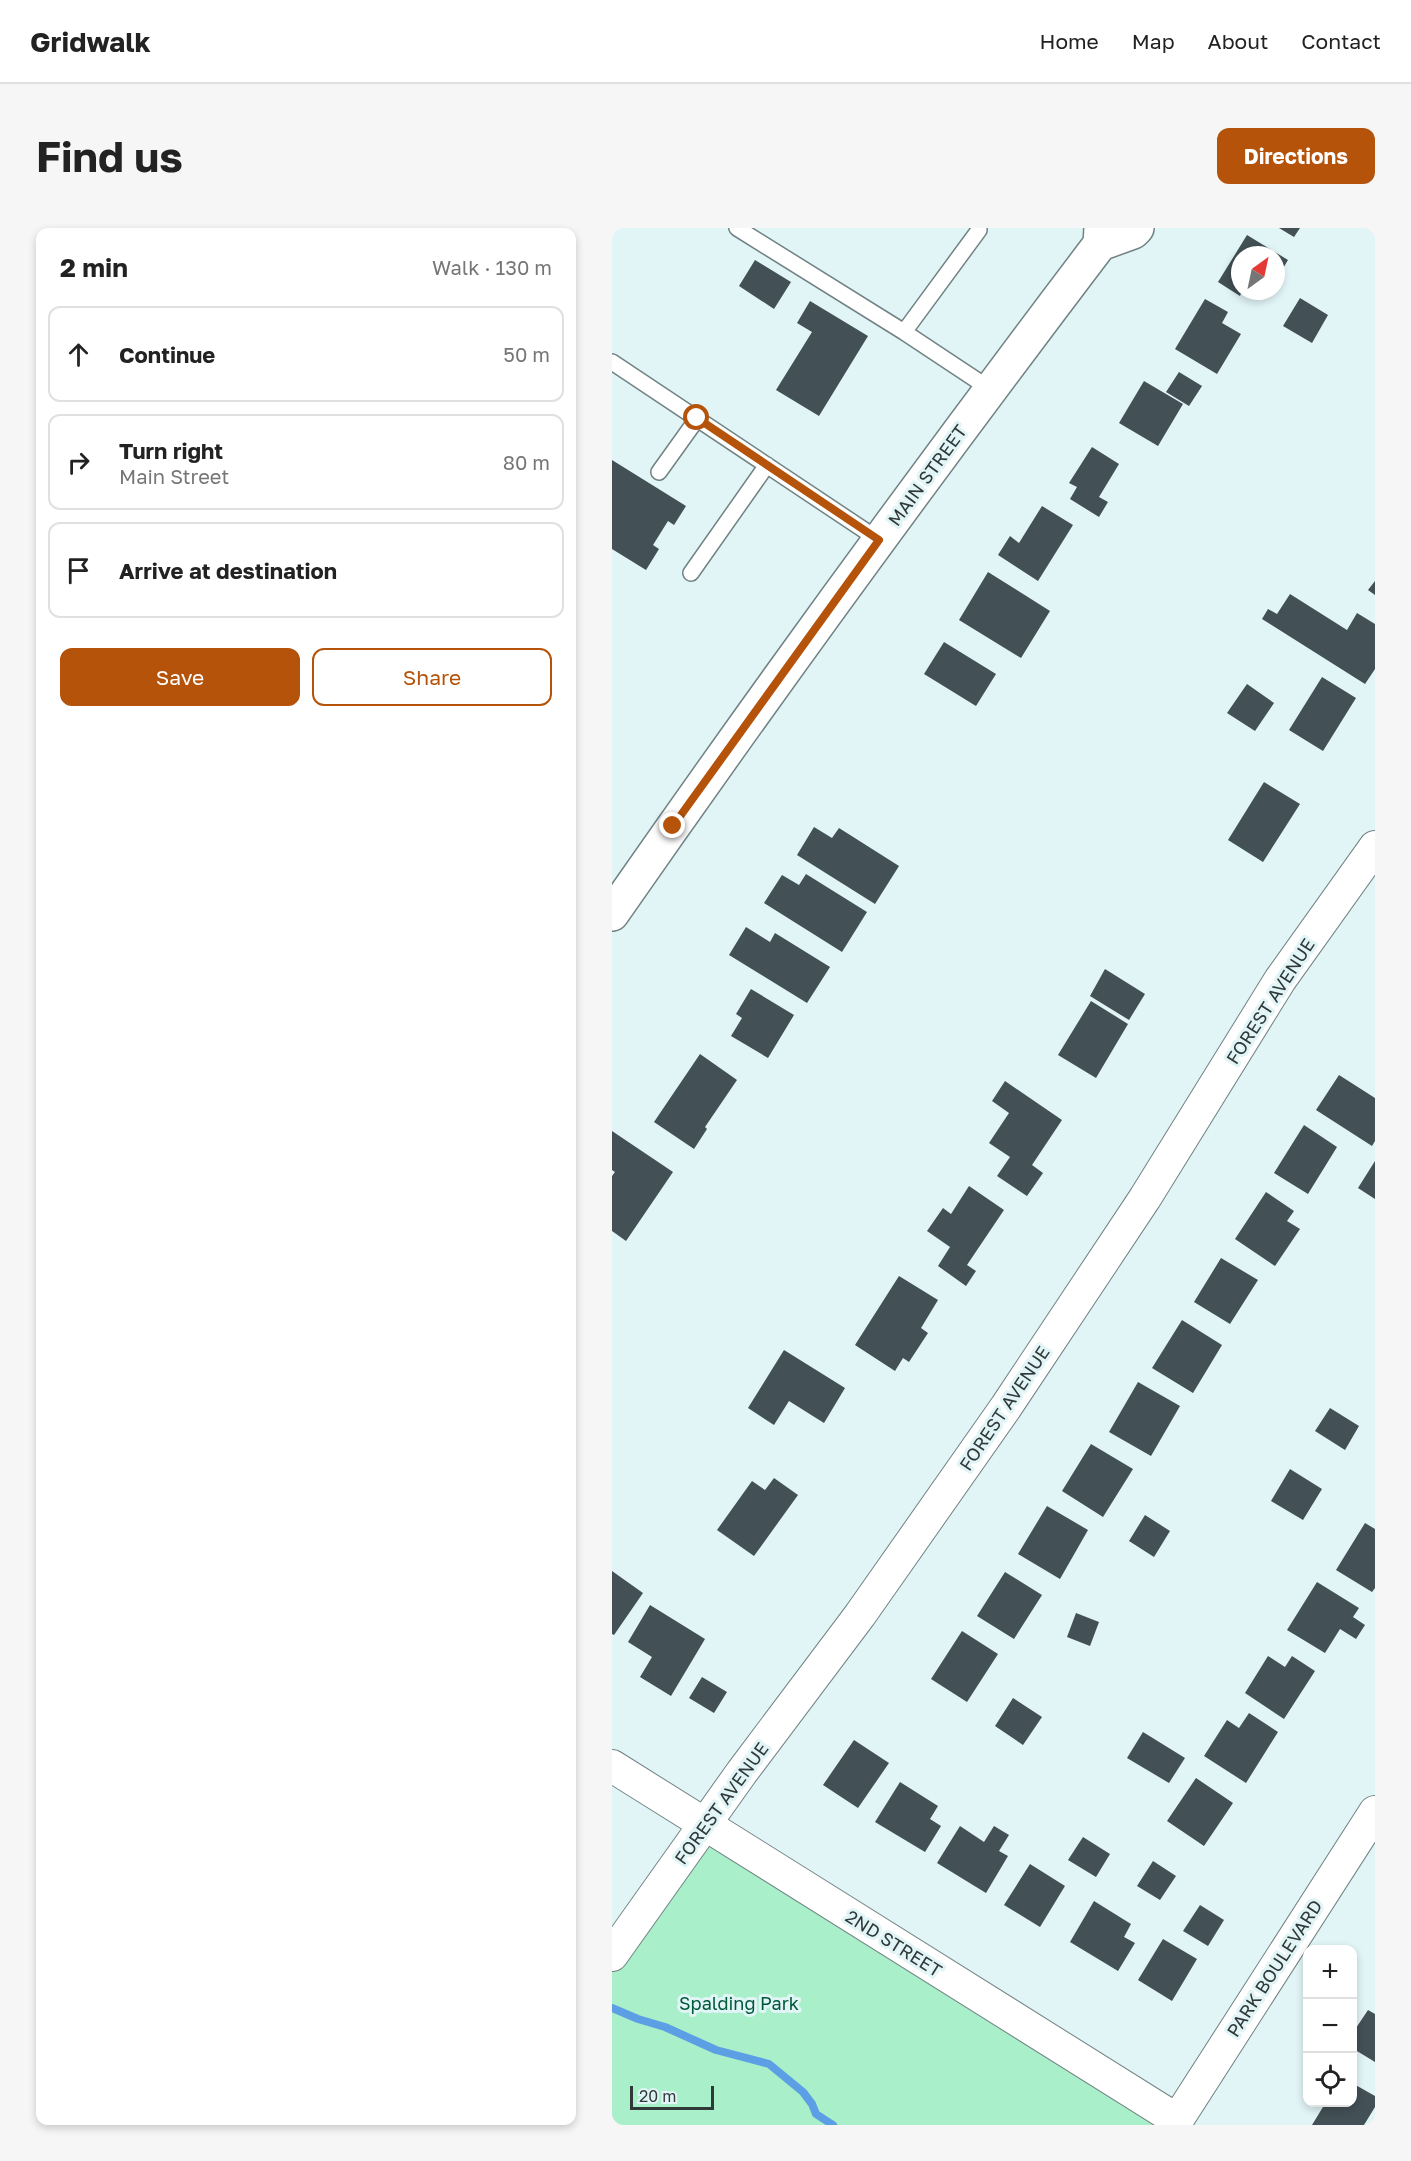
<!DOCTYPE html>
<meta charset="utf-8">
<style>
:root{--surface:#fff;--page:#f6f6f6;--text:#222;--muted:#767676;--line:#e0e0e0;--accent:#b45309}
body{margin:0;font-family:"Golos Text",sans-serif;background:var(--page);color:var(--text)}
.controls{position:absolute;right:18px;bottom:18px;display:grid;overflow:hidden;border-radius:12px;box-shadow:0 3px 9px #0003}
.controls button{width:54px;height:54px;display:grid;place-items:center;padding:0;border:0;border-bottom:2px solid var(--line);background:var(--surface);color:var(--text);font:30px sans-serif}
.compass{position:absolute;left:619px;top:18px;width:54px;height:54px;border-radius:50%;background:var(--surface);box-shadow:0 3px 9px #0003;rotate:33deg}
.scale{position:absolute;left:18px;bottom:15px;width:84px;box-sizing:border-box;padding-left:6px;border:3px solid #303838;border-top:0;font-size:16px;line-height:21px;white-space:nowrap;color:#303838;-webkit-text-stroke:4px #e1f4f6;paint-order:stroke}
.stop{position:absolute;width:18px;height:18px;margin:-14px;border:4px solid #b45309;border-radius:50%;background:#fff}
.stop.end{background:#b45309;border-color:#fff;box-shadow:0 2px 6px #0008}
.list{margin:0;padding:0;list-style:none}
h2{display:flex;justify-content:space-between;align-items:center;height:78px;margin:0;padding:0 24px;font-size:26px}
h2 small{font-size:20px;font-weight:400;color:var(--muted)}
.list li{display:grid;grid-template-columns:39px 1fr auto;gap:18px;align-items:center;box-sizing:border-box;height:96px;margin:0 12px 12px;padding:0 12px;border:2px solid var(--line);border-radius:12px}
.list b{display:block;font-size:22px;white-space:nowrap}
.list p{margin:0;font-size:20px;white-space:nowrap;color:var(--muted)}
.list em{font-size:20px;font-style:normal;color:var(--muted)}
.actions{display:flex;gap:12px;padding:18px 24px}
.actions a{flex:1;padding:14px 0;border:2px solid var(--accent);border-radius:12px;text-align:center;font-size:21px;color:var(--accent)}
.actions .main{background:var(--accent);color:#fff}
.icon{flex:none;width:33px;height:33px;fill:none;stroke:currentColor;stroke-width:2;stroke-linecap:round;stroke-linejoin:round}
.map{position:relative;flex:none;width:763px;height:1897px;overflow:hidden;border-radius:12px}
header{display:flex;align-items:center;gap:36px;box-sizing:border-box;height:84px;padding:0 30px;background:var(--surface);border-bottom:2px solid var(--line)}
header strong{font-size:28px}
nav{display:flex;gap:33px;margin-inline-start:auto;font-size:21px}
.intro{display:flex;align-items:center;justify-content:space-between;box-sizing:border-box;height:144px;padding:0 36px}
h1{margin:0;font-size:42px}
.button{padding:15px 27px;border-radius:12px;background:var(--accent);color:#fff;font-size:21px;font-weight:700}
main{display:flex;gap:36px;padding:0 36px}
aside{flex:1;background:var(--surface);border-radius:12px;box-shadow:0 3px 9px #0003}
.map>svg:first-child{display:block}
</style>
<header>
<strong>Gridwalk</strong>
<nav><a>Home</a><a>Map</a><a>About</a><a>Contact</a></nav>
</header>
<div class="intro"><h1>Find us</h1><a class="button">Directions</a></div>
<main>
<aside>
<h2>2 min<small>Walk · 130 m</small></h2>
<ul class="list">
<li><svg class="icon" aria-label="ahead" viewBox="0 0 24 24"><path d="M12 20V5M6 11l6-6 6 6"/></svg><div><b>Continue</b></div><em>50 m</em></li>
<li><svg class="icon" aria-label="right" viewBox="0 0 24 24"><path d="M7 20v-9h11M14 6l5 5-5 5"/></svg><div><b>Turn right</b><p>Main Street</p></div><em>80 m</em></li>
<li><svg class="icon" aria-label="arrive" viewBox="0 0 24 24"><path d="M6 21V4h12l-3 4 3 4H6"/></svg><div><b>Arrive at destination</b></div></li>
</ul>
<div class="actions"><a class="main">Save</a><a>Share</a></div>
</aside>
<div class="map">
<svg width="763" height="1897" viewBox="0 0 763 1897">
<rect width="100%" height="100%" fill="#e1f4f6"/>
<path fill="#a9efca" d="M 93,1611 L 553,1897 L 0,1897 L 0,1745 Z"/>
<g fill="none" stroke-linecap="round" stroke-linejoin="round">
<path stroke="#5c9fe4" stroke-width="8" d="M 0,1780 L 26,1791 L 53,1799 L 104,1822 L 157,1836 L 191,1864 L 200,1876 L 204,1886 L 221,1897"/>
</g>
<path fill="#435056" d="M 667,0 L 688,0 L 682,9 Z
M 635,7 L 676,32 L 664,52 L 664,27 L 628,27 L 628,63 L 630,63 L 628,68 L 606,54 Z
M 143,32 L 179,54 L 162,81 L 127,58 Z
M 688,70 L 716,87 L 700,115 L 671,98 Z
M 593,71 L 616,84 L 610,95 L 629,106 L 605,146 L 563,121 Z
M 198,73 L 256,108 L 207,188 L 164,162 L 200,104 L 185,95 Z
M 567,144 L 590,158 L 577,178 L 554,164 Z
M 532,153 L 571,176 L 546,218 L 507,195 Z
M 480,219 L 507,236 L 487,269 L 496,274 L 487,289 L 458,271 L 465,259 L 457,255 Z
M 0,232 L 74,278 L 62,297 L 56,293 L 41,317 L 47,321 L 34,342 L 0,321 Z
M 430,278 L 461,297 L 426,353 L 386,327 L 398,308 L 407,315 Z
M 376,344 L 438,383 L 409,430 L 347,392 Z
M 763,353 L 763,367 L 756,362 Z
M 678,366 L 735,402 L 745,385 L 763,396 L 763,441 L 753,456 L 650,391 L 656,381 L 665,386 Z
M 332,414 L 384,446 L 364,478 L 312,446 Z
M 710,449 L 744,470 L 711,523 L 677,502 Z
M 635,456 L 662,475 L 643,503 L 615,485 Z
M 652,554 L 688,576 L 651,634 L 616,612 Z
M 202,599 L 220,610 L 227,600 L 287,638 L 263,676 L 185,627 Z
M 194,646 L 255,684 L 230,724 L 152,675 L 170,647 L 187,657 Z
M 134,699 L 158,714 L 163,705 L 218,739 L 195,775 L 117,727 Z
M 493,741 L 533,766 L 517,792 L 478,768 Z
M 139,761 L 182,787 L 156,830 L 119,808 L 130,790 L 124,786 Z
M 479,773 L 516,796 L 484,850 L 446,827 Z
M 88,826 L 125,852 L 93,899 L 95,901 L 82,921 L 42,894 Z
M 727,847 L 763,870 L 763,913 L 760,918 L 704,882 Z
M 393,853 L 450,892 L 420,937 L 431,945 L 415,968 L 385,948 L 398,929 L 377,915 L 397,885 L 380,873 Z
M 692,897 L 725,919 L 696,966 L 662,945 Z
M 0,903 L 61,944 L 14,1013 L 0,1003 L 0,948 L 3,944 L 0,942 Z
M 763,933 L 763,971 L 746,960 Z
M 357,958 L 392,982 L 355,1037 L 364,1043 L 354,1058 L 326,1038 L 338,1019 L 315,1003 L 331,980 L 339,986 Z
M 654,964 L 682,983 L 675,993 L 688,1001 L 663,1038 L 623,1011 Z
M 609,1030 L 646,1052 L 618,1096 L 582,1074 Z
M 287,1048 L 326,1072 L 309,1100 L 316,1105 L 297,1134 L 291,1130 L 283,1143 L 243,1117 Z
M 570,1092 L 610,1117 L 581,1165 L 540,1140 Z
M 172,1122 L 233,1160 L 212,1195 L 177,1173 L 162,1197 L 136,1180 Z
M 526,1154 L 568,1178 L 539,1228 L 497,1204 Z
M 718,1180 L 747,1198 L 733,1222 L 703,1203 Z
M 479,1216 L 521,1241 L 491,1289 L 450,1263 Z
M 678,1241 L 710,1261 L 691,1292 L 659,1273 Z
M 162,1250 L 186,1267 L 142,1328 L 105,1302 L 140,1253 L 153,1262 Z
M 435,1278 L 476,1302 L 448,1351 L 406,1326 Z
M 533,1287 L 558,1303 L 542,1329 L 517,1313 Z
M 753,1295 L 763,1301 L 763,1360 L 760,1364 L 724,1342 Z
M 0,1343 L 31,1365 L 2,1407 L 0,1406 Z
M 393,1344 L 430,1367 L 402,1411 L 365,1388 Z
M 705,1354 L 747,1380 L 741,1389 L 753,1397 L 744,1411 L 728,1401 L 713,1425 L 675,1402 Z
M 38,1377 L 93,1411 L 59,1468 L 28,1449 L 40,1429 L 16,1414 Z
M 464,1385 L 487,1394 L 478,1418 L 455,1409 Z
M 350,1403 L 386,1426 L 355,1474 L 319,1451 Z
M 656,1428 L 673,1439 L 680,1428 L 703,1443 L 672,1491 L 633,1465 Z
M 90,1449 L 115,1464 L 102,1485 L 77,1470 Z
M 401,1470 L 430,1489 L 411,1517 L 383,1498 Z
M 637,1485 L 666,1504 L 634,1555 L 592,1528 L 615,1492 L 627,1500 Z
M 531,1504 L 573,1530 L 557,1555 L 515,1530 Z
M 242,1512 L 277,1535 L 246,1580 L 211,1557 Z
M 584,1550 L 621,1575 L 592,1618 L 555,1593 Z
M 288,1554 L 326,1578 L 318,1591 L 329,1598 L 313,1624 L 263,1594 Z
M 348,1598 L 372,1614 L 382,1598 L 397,1607 L 387,1623 L 396,1628 L 374,1665 L 325,1635 Z
M 471,1609 L 498,1626 L 484,1649 L 456,1632 Z
M 541,1633 L 564,1648 L 548,1672 L 525,1658 Z
M 418,1636 L 453,1658 L 428,1699 L 392,1677 Z
M 482,1673 L 519,1696 L 512,1709 L 523,1715 L 506,1743 L 458,1714 Z
M 588,1677 L 612,1692 L 596,1718 L 571,1703 Z
M 551,1711 L 585,1731 L 560,1773 L 526,1752 Z
M 756,1782 L 763,1786 L 763,1834 L 740,1820 L 740,1806 Z
M 740,1855 L 763,1868 L 763,1879 L 752,1897 L 700,1897 L 714,1874 L 740,1874 Z"/>
<g fill="none" stroke-linecap="round" stroke-linejoin="round">
<g stroke="#718284" stroke-width="18">
<path id="service" d="M 125,0 L 292,104 L 378,161
M 292,104 L 367,2
M 0,134 L 267,312
M 47,244 L 85,191
M 79,345 L 155,237"/>
</g>
<g stroke="#718284" stroke-width="34">
<path id="minor" d="M 0,1538 L 565,1892
M 0,1727 L 130,1544 L 248,1387 L 394,1179 L 533,970 L 668,752 L 763,619
M 562,1897 L 763,1584"/>
</g>
<g stroke="#718284" stroke-width="36">
<path id="tertiary" d="M 488,16 L 521,4 L 525,0
M 0,686 C 158,459 321,236 488,16 L 489,0"/>
</g>
<use href="#service" stroke="#fff" stroke-width="15"/>
<use href="#minor" stroke="#fff" stroke-width="32"/>
<use href="#tertiary" stroke="#fff" stroke-width="33"/>
</g>
<g fill="none" stroke-linecap="round" stroke-linejoin="round">
<path stroke="#b45309" stroke-width="8" d="M 61,598 L 267,312 L 85,190"/>
</g>
<g text-anchor="middle" dominant-baseline="central" stroke-width="6" stroke-linejoin="round" paint-order="stroke">
<g font-size="18" fill="#303838" stroke="#e1f4f6">
<text transform="translate(315 247) rotate(-54)">MAIN STREET</text>
<text transform="translate(658 773) rotate(-57)">FOREST AVENUE</text>
<text transform="translate(392 1180) rotate(-56)">FOREST AVENUE</text>
<text transform="translate(109 1575) rotate(-54)">FOREST AVENUE</text>
<text transform="translate(282 1715) rotate(32)">2ND STREET</text>
<text transform="translate(662 1740) rotate(-57)">PARK BOULEVARD</text>
</g>
<g font-size="18" fill="#005838" stroke="#e1f4f6">
<text x="127" y="1775">Spalding Park</text>
</g>
</g>
</svg>
<div class="controls">
<button>+</button>
<button>−</button>
<button><svg class="icon" aria-label="locate" viewBox="0 0 24 24"><circle cx="12" cy="12" r="6"/><path d="M12 2v4M12 18v4M2 12h4M18 12h4"/></svg></button>
</div>
<svg class="compass" viewBox="-18 -18 36 36"><path d="M0-13l5 13h-10z" fill="#e53935"/><path d="M0 13l5-13h-10z" fill="#767676"/></svg>
<div class="scale">20 m</div>
<div class="stop" style="left:85px;top:190px"></div>
<div class="stop end" style="left:61px;top:598px"></div>
</div>
</main>
